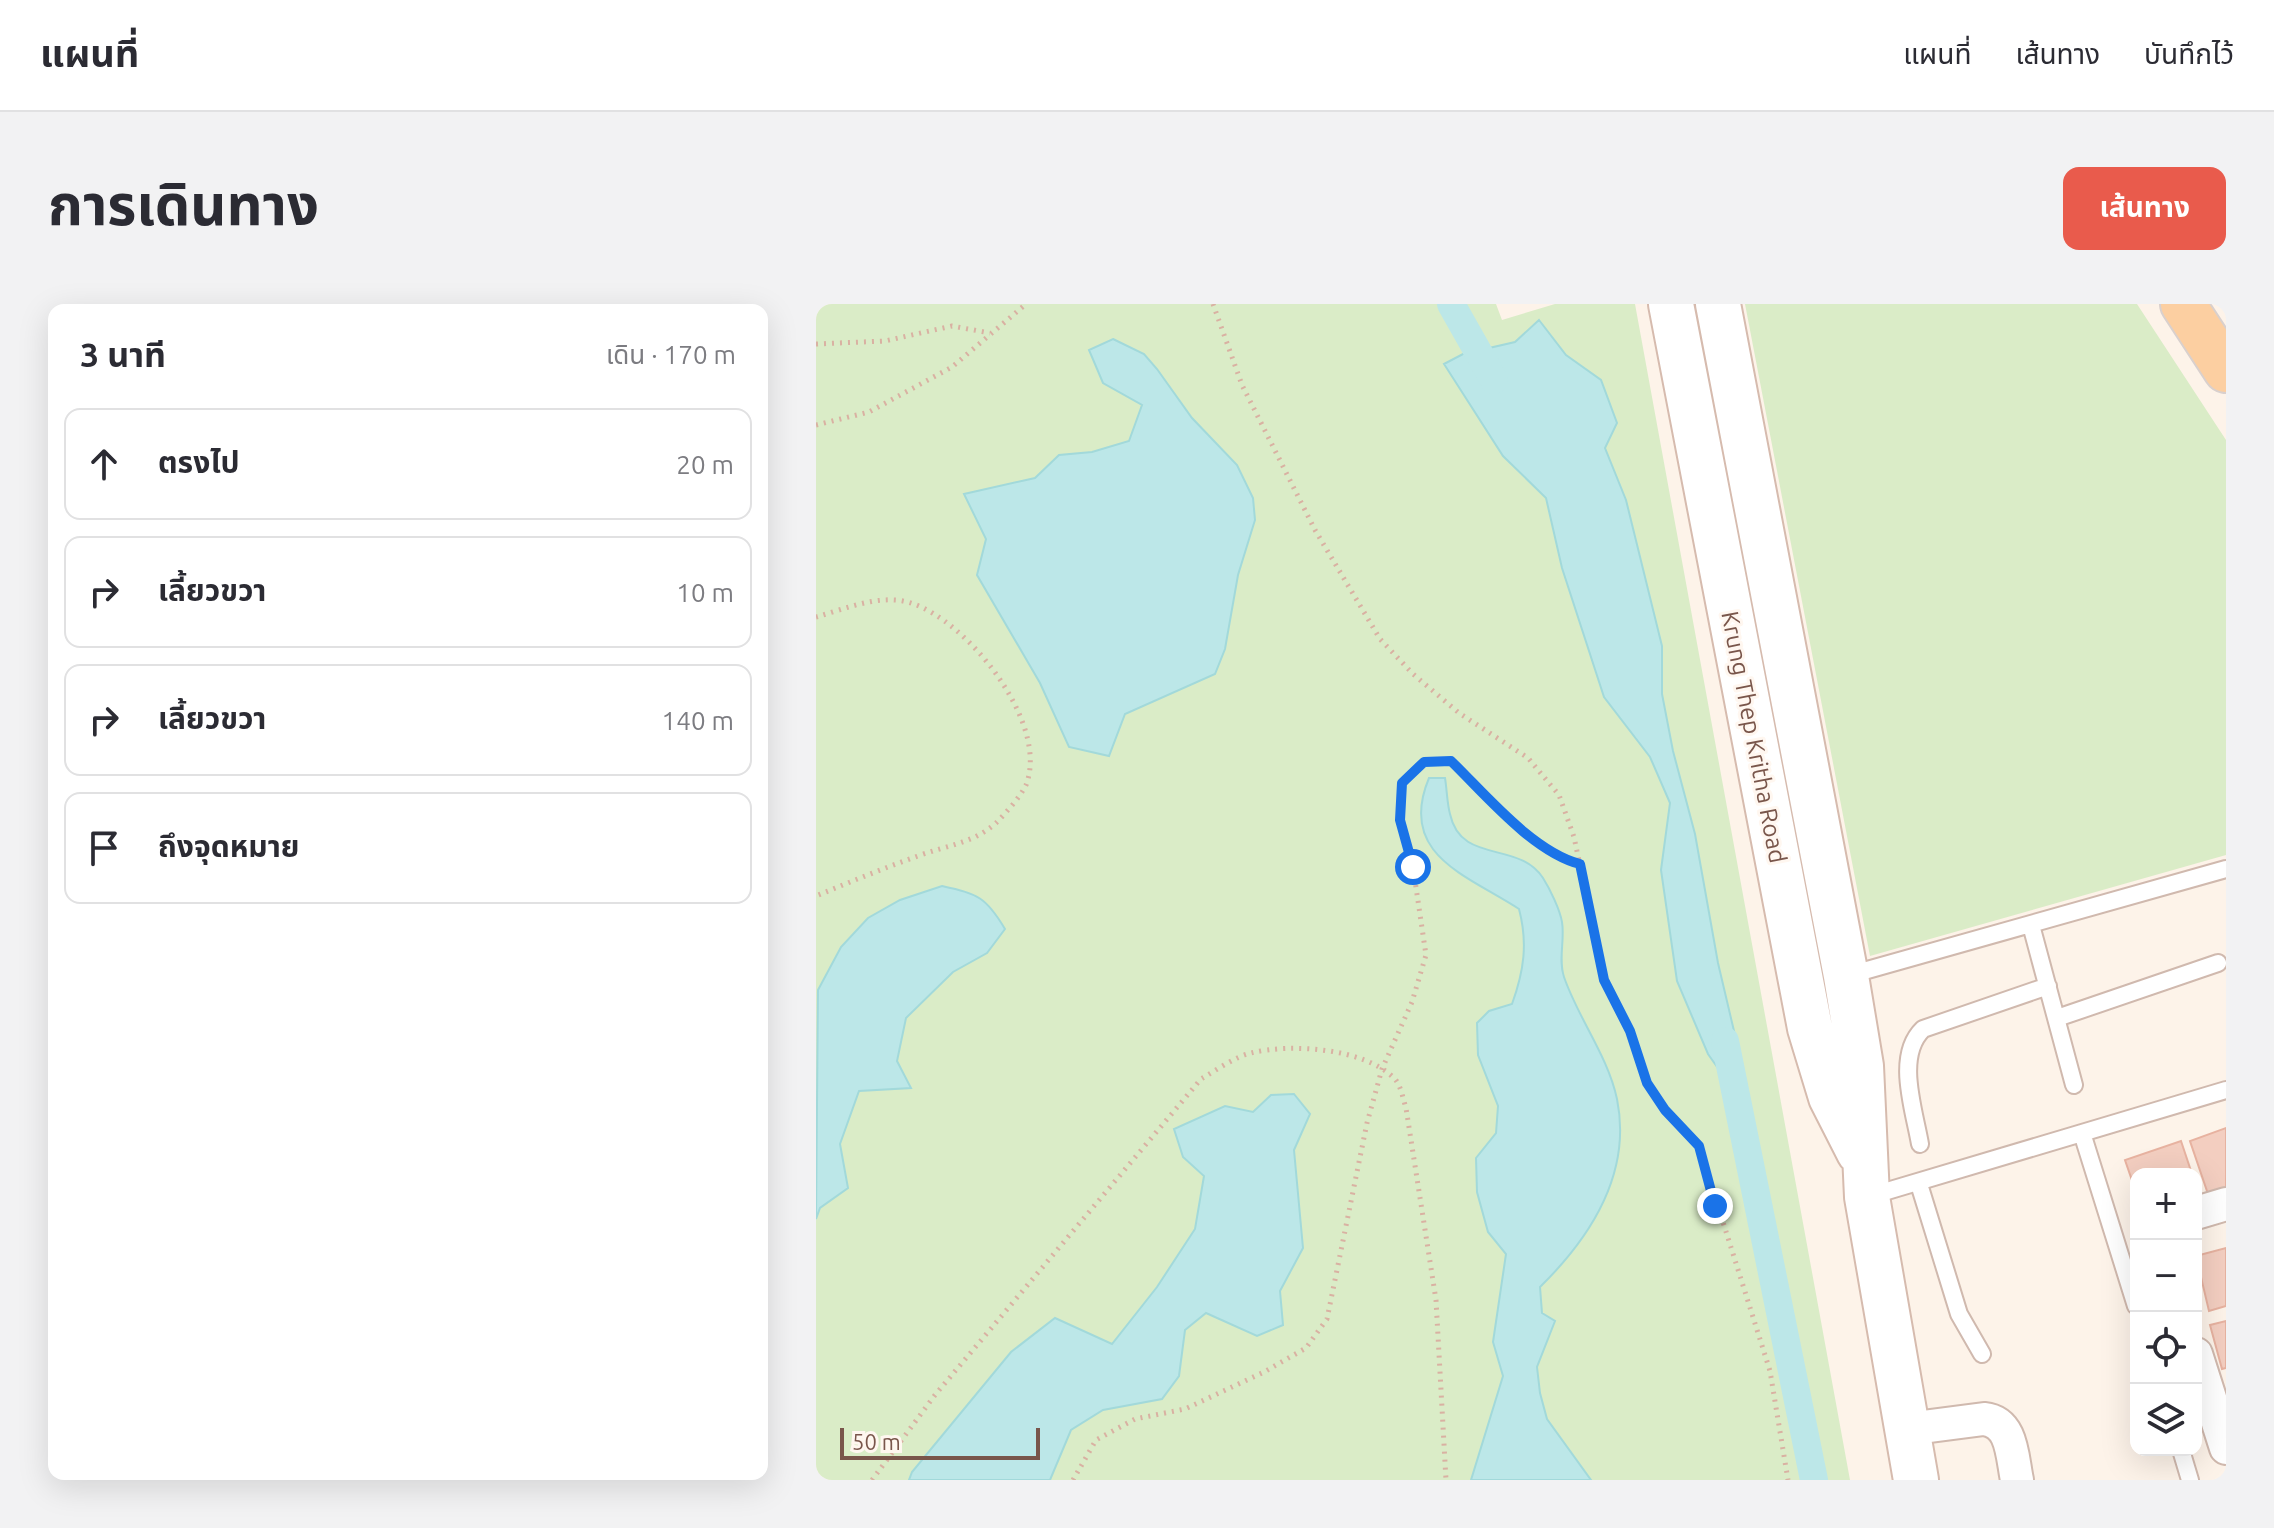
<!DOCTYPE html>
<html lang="th">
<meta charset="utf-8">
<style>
:root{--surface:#fff;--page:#f2f2f3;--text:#2b2b33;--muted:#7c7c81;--line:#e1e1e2;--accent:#e95b4c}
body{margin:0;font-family:Ubuntu,"Noto Sans Thai",sans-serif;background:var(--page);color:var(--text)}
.controls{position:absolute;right:24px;bottom:24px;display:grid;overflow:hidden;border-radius:16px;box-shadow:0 8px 32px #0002}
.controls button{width:72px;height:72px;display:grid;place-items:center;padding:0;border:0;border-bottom:2px solid var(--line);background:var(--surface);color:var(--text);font:40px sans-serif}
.scale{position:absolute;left:24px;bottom:20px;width:200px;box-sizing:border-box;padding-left:8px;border:4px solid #79564b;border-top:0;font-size:22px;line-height:28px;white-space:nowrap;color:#79564b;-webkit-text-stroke:6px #fff7f0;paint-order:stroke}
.stop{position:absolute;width:24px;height:24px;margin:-18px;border:6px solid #1a73e8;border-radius:50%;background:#fff}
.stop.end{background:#1a73e8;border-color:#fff;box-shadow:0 2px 8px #0008}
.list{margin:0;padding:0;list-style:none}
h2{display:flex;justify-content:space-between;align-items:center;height:104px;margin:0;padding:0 32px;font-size:34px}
h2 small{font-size:26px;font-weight:400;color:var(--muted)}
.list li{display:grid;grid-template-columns:52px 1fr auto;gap:24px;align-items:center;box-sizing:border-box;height:112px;margin:0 16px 16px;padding:0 16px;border:2px solid var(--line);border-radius:16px}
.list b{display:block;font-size:30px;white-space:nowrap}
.list em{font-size:26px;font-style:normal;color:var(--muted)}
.icon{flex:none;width:44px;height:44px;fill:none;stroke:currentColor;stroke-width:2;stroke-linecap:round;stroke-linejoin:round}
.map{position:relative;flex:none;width:1410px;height:1176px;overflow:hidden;border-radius:16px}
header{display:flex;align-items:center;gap:48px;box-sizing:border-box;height:112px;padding:0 40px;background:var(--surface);border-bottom:2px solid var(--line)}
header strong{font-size:38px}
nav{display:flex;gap:44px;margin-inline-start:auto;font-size:28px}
.intro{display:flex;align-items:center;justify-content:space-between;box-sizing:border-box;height:192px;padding:0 48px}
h1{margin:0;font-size:56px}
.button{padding:20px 36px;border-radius:16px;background:var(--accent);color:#fff;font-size:28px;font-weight:700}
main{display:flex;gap:48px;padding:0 48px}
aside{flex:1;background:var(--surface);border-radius:16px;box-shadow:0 8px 32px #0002}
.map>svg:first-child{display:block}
</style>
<header>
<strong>แผนที่</strong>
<nav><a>แผนที่</a><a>เส้นทาง</a><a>บันทึกไว้</a></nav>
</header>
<div class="intro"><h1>การเดินทาง</h1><a class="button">เส้นทาง</a></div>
<main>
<aside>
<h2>3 นาที<small>เดิน · 170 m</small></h2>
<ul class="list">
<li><svg class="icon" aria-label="ahead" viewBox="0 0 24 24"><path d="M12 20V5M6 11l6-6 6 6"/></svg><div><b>ตรงไป</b></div><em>20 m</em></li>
<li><svg class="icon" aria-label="right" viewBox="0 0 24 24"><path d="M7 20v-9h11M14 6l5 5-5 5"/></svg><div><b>เลี้ยวขวา</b></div><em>10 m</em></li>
<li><svg class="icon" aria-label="right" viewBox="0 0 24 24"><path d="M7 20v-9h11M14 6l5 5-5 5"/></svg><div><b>เลี้ยวขวา</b></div><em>140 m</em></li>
<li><svg class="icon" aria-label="arrive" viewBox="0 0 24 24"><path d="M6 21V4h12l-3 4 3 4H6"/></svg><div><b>ถึงจุดหมาย</b></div></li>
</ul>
</aside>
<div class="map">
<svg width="1410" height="1176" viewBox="0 0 1410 1176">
<rect width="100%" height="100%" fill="#fdf3e9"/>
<path fill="#daecc7" d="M 0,0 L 680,0 L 686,16 L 739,0 L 819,0 L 1034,1176 L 0,1176 Z
M 929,0 L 1321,0 L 1410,136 L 1410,551 L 1054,652 Z"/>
<path fill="#bce7e8" stroke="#a2d9da" stroke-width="2" d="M 723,16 L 750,51 L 785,76 L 801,119 L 789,144 L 810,196 L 846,342 L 846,390 L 857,447 L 879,530 L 902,659 L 926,761 L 911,777 L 892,750 L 861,677 L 845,566 L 854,499 L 834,453 L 788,393 L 746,264 L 730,194 L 687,152 L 628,60 L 647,50 L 699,38 Z
M 297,35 L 328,50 L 341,65 L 376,114 L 421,161 L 437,194 L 439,216 L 422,271 L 409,345 L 399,370 L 309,410 L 293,452 L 253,443 L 224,379 L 161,271 L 170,235 L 148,190 L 219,174 L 243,151 L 276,148 L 313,137 L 326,101 L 287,79 L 273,46 Z
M 613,474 L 629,474 C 631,486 631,499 634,510 C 645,561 702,536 727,574 C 734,585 744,606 746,618 C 749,636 742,656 748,673 C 762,714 792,752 801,795 C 816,869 775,933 724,983 L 726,1009 L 739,1017 L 721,1063 L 724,1089 L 731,1115 L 775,1176 L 655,1176 L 687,1072 L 677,1038 L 690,950 L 672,928 L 661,888 L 660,854 L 680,829 L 682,802 L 662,751 L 661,719 L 673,707 L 696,700 C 708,667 712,639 703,605 C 651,571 581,551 613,474 Z
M 126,582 C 162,590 170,593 189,625 L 171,649 L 137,668 L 90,714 L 81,757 L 95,784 L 43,787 L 24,840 L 32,884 L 4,904 L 0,915 L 2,686 L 25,643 L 52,614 L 84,596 Z
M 478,790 L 494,810 L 478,846 L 487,944 L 464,987 L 467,1021 L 441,1032 L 390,1009 L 369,1026 L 363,1072 L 346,1095 L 287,1106 L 255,1126 L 234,1176 L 93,1176 L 96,1168 L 195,1048 L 239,1014 L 296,1040 L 341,983 L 379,925 L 388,872 L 367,853 L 358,825 L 409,802 L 437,808 L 455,791 Z"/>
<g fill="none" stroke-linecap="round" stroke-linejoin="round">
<path stroke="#bce7e8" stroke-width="28" d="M 635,0 L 678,76
M 909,737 L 998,1176"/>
</g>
<path fill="#f3cec0" stroke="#e7b2a0" stroke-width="2" d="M 1410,824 L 1410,884 L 1392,890 L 1374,837 Z
M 1365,837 L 1376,870 L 1320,870 L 1320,888 L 1309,856 Z
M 1410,944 L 1410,1002 L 1393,1007 L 1380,952 Z
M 1410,1017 L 1410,1064 L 1406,1065 L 1394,1021 Z"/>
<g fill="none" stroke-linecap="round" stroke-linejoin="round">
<g stroke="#d0b9ae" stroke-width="20">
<path id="service" d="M 1215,621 L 1258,781
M 1030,672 L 1410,565
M 1241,714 L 1402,659
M 1266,829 L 1320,1002
M 1104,840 C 1098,805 1079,752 1107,725 L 1232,682
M 1103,880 L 1143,1010 L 1166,1050
M 1051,893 L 1410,786
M 1365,1146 L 1374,1176"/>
</g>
<g stroke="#d0b9ae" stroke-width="36">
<path id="minor" d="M 1380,909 L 1410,900
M 1380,1050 L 1410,1144
M 1091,1125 L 1168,1115 C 1197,1118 1196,1153 1201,1176"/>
</g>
<g stroke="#d6bbae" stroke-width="48">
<path id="secondary" d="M 855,0 L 994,724 L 1015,793 L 1043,848
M 902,0 L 1030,672 L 1045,762 L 1051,893 L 1100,1176"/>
</g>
<g stroke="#d9d0cd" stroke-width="48">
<path id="primary" d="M 1367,0 L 1410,66"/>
</g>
<path stroke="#d9b1a2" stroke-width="5" stroke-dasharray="2 6" stroke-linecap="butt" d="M 397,0 L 426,81 L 499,226 L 564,335 L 597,370 L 643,409 L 712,454 L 743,491 L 758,533 L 788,676 L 814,727 L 831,779 L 849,806 L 883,842 L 954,1067 L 972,1176
M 0,40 L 69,37 L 136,22 L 174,29
M 0,121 L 53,108 L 136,63 L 210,0
M 0,313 C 29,305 65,289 95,299 C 152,317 234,420 210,481 C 205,492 189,510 180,519 C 156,540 131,541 102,552 C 68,564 34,578 0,592
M 56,1176 L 119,1091 L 385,775 C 401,766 418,753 435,749 C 475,739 549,744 579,775 C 585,782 587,795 590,804 L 620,996 L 630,1176
M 257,1176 L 280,1136 L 319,1115 L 369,1105 L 448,1068 L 490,1044 L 511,1015 L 551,819 L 566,765 L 596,698 L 610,651 L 597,563 L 584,516 L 586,479 L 608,458 L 635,457 C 669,490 717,548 764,560"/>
<use href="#service" stroke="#fff" stroke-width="16"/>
<use href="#minor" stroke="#fff" stroke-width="32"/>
<use href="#secondary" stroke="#fff" stroke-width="44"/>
<use href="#primary" stroke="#fccfa1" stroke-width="44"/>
</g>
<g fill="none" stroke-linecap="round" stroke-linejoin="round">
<path stroke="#1a73e8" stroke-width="10" d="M 597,563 L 584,516 L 586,479 L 608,458 L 635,457 C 669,490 717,548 764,560 L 788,676 L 814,727 L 831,779 L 849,806 L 883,842 L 899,902"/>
</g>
<g text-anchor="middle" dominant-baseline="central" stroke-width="6" stroke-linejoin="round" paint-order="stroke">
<g font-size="24" fill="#79564b" stroke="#fff7f0">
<text transform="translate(938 433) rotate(79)">Krung Thep Kritha Road</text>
</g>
</g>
</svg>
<div class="controls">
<button>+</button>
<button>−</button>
<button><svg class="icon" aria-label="locate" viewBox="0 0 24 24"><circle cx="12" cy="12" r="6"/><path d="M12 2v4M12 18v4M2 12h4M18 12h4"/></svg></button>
<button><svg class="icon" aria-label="layers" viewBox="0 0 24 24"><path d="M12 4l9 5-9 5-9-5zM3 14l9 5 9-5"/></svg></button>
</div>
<div class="scale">50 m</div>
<div class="stop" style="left:597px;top:563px"></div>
<div class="stop end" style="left:899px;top:902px"></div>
</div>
</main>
